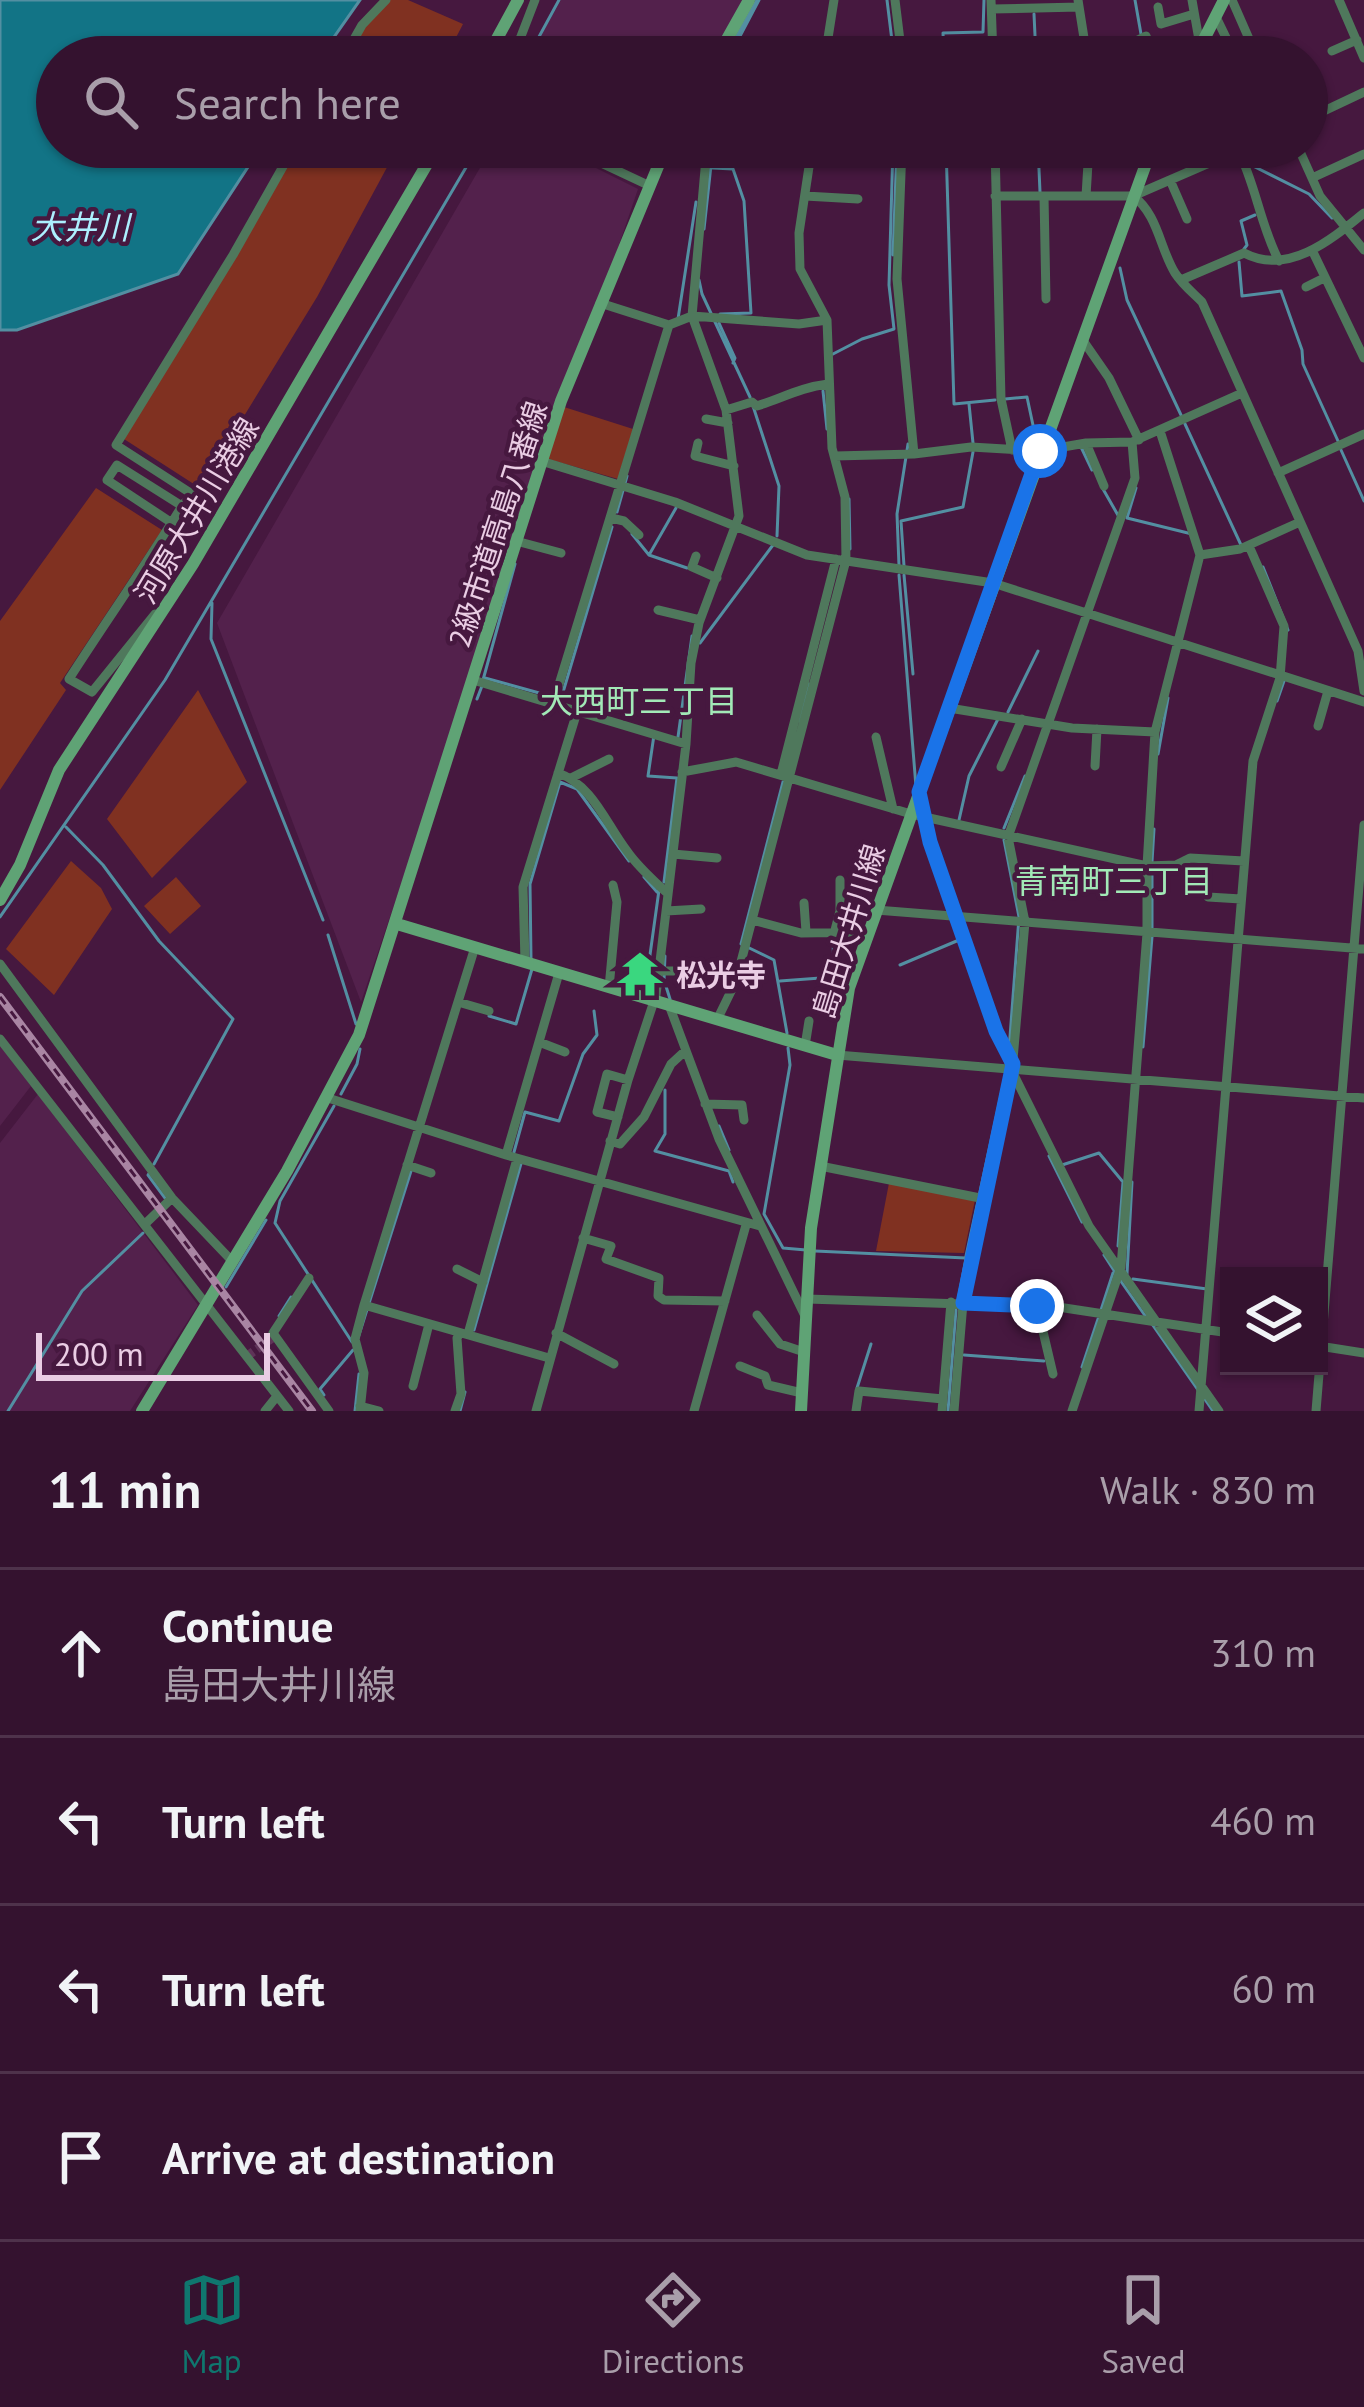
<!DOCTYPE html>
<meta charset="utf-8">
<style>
:root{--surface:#34122f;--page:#3f203b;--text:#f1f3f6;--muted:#a99eaa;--line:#4e324b;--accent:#0f766e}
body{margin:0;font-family:"PT Sans","Noto Sans JP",sans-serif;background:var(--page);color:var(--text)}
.controls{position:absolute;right:36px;bottom:36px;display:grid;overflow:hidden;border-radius:0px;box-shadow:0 3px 9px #0004}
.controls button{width:108px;height:108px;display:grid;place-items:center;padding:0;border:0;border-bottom:3px solid var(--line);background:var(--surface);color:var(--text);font:60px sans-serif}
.scale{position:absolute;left:36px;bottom:30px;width:234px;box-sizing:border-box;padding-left:12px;border:6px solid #eacde4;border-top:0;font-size:33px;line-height:42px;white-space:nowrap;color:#eacde4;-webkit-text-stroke:9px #46183f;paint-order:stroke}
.stop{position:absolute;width:36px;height:36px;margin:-27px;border:9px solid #1a73e8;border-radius:50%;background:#fff}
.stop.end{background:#1a73e8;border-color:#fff;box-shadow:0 3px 12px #0008}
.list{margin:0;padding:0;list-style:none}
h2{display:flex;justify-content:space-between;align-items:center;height:156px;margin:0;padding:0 48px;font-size:51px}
h2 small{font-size:39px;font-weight:400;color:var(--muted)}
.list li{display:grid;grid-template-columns:78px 1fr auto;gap:36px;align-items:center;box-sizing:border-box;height:168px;padding:0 48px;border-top:3px solid var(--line)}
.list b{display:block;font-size:45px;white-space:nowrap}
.list p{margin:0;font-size:39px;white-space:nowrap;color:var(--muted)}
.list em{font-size:39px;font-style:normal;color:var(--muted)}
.icon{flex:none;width:66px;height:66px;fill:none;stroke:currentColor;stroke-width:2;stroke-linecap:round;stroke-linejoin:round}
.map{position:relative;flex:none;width:1364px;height:1411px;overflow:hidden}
.search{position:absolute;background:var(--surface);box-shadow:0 3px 9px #0004;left:36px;right:36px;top:36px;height:132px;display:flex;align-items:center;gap:30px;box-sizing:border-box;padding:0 42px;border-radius:66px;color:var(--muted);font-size:45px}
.sheet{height:828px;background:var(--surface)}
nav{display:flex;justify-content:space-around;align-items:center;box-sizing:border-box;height:168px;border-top:3px solid var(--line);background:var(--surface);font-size:33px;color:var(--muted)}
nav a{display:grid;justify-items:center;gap:6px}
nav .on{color:var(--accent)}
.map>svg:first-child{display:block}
</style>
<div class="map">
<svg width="1364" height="1411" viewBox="0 0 1364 1411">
<rect width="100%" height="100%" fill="#46183f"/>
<path fill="#53214c" d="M 561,0 L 748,0 L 717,57 L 529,57 Z
M 492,147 L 554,147 L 638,189 L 361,1002 L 217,623 Z
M 0,1045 L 31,1086 L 0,1126 Z
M 38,1094 L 198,1305 L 130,1411 L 0,1411 L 0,1143 Z"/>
<path fill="#803121" d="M 386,0 L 408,0 L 463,24 L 446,57 L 347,57 L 375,6 Z
M 297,147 L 398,147 L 317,297 L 200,488 L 124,439 Z
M 564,407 L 633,429 L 618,479 L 548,459 Z
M 96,488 L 162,530 L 60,683 L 66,690 L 0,790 L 0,621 Z
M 198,690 L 247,782 L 152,878 L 107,819 Z
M 71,861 L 101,888 L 112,909 L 54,995 L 6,949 Z
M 176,877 L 201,906 L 170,934 L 144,906 Z
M 889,1183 L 975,1200 L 964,1253 L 876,1251 Z"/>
<path fill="#127486" stroke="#538fa2" stroke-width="3" d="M 0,0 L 360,0 L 320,57 L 57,57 L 57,147 L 261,147 L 178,274 L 17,330 L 0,330 Z"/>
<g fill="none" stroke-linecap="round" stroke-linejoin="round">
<path stroke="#538fa2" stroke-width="3" d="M 887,0 L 894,57
M 1135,0 L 1141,34
M 1034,14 L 1036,57
M 528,57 L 559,0
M 725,57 L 757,0
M 729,57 L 759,0
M 944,57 L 943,33 L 983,32 L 984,0
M 715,147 L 713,168 L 733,169 L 744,201 L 751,313 L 720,314
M 946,147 L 954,404 L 995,400
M 1038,147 L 1040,192
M 1245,154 L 1255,167 L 1309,194 L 1332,218
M 704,229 L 713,147
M 1244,249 L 1247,245 L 1241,221 L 1255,215
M 893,255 L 897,147
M 1239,262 L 1242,296 L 1281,291 L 1302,350 L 1303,364 L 1338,441
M 1120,268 L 1127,300 L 1181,415
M 699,280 L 702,294 L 750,397
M 678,319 L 696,202
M 719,323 L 735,358 L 733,363
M 833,354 L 862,339 L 894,329 L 889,285 L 893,147
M 823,391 L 827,429
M 1005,399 L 1027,397 L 1037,444
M 969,404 L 973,443
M 753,406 L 779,486 L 777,536
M 1185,424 L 1241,545
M 1081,447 L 1092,470
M 1341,450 L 1364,501
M 1136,488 L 1127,518 L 1192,534
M 1103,489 L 1119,517
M 849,499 L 850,549
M 617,512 L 627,476
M 632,534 L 649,555 L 676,508
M 649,555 L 687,568
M 899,566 L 897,514 L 908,444
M 904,566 L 901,521 L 963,507 L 973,452
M 1263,567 L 1288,630
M 899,575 L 916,787
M 904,575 L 913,674
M 212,603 L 211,639 L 323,920
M 700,643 L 773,545
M 483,680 L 515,564
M 477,699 L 485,678 L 561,699 L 612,527
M 1277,701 L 1284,681
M 1008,712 L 1038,651
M 799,721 L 809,684
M 654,735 L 648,776 L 677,778 L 664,882
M 678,737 L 692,636
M 1158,754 L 1168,698
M 783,782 L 741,944 L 774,960 L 787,1033
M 921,820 L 925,840
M 959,820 L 969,776 L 998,719
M 66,827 L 103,865 L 159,941 L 233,1019 L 154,1164
M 1004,828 L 1025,776
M 1004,840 L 1019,917 L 1009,1050
M 1152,862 L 1154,829
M 1152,871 L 1152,928
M 644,877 L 657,892
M 0,917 L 165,680 L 478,147
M 328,935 L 356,1024
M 665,956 L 664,980 L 670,999
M 531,959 L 530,884 L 560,782 L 577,789 L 629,861
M 900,965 L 959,940
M 780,981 L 834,977 L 833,938
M 653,992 L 649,962 L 659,890
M 489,1016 L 516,1024 L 532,969
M 994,1036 L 1007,1065
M 1143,1047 L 1152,937
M 788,1048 L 790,1065 L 764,1214 L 783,1248 L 806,1250
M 665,1090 L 665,1134 L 655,1151 L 729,1171 L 733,1182
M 341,1094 L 357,1064 L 360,1049
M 334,1106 L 280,1201 L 275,1223 L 352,1342
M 719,1126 L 729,1150
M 514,1152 L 525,1112 L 559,1121 L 583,1054 L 597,1035 L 594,1011
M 1049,1156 L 1082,1222
M 1062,1165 L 1099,1153 L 1123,1182 L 1118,1246
M 150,1172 L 148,1175 L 165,1198
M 815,1251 L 966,1258 L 958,1301
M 1104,1255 L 1115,1272
M 966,1256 L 1006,1072
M 1127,1274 L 1132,1182
M 1133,1279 L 1207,1289
M 1120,1280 L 1146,1317
M 226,1287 L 266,1220
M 1101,1310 L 1113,1273
M 279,1316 L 291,1297
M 1152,1324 L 1198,1390
M 474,1330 L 522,1160
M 358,1338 L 411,1171
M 964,1355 L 1044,1361
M 1082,1367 L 1098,1319
M 857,1388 L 871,1344
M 324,1395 L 320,1389 L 353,1350
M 1204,1398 L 1213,1411
M 8,1411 L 82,1291 L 143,1233
M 355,1411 L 359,1374
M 460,1411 L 465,1392
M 948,1411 L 956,1310"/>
<path stroke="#5f3358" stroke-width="9" stroke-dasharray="9 4.5" stroke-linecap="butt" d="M 246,1357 L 275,1336"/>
<path stroke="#4f785c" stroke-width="9" d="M 895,0 L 902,57
M 991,0 L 993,57
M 1078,0 L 1087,57
M 1192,0 L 1202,57
M 1232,0 L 1257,57
M 1339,0 L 1364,58
M 1158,7 L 1161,24 L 1194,14
M 992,9 L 1079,7
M 1216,17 L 1233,52 L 1251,44
M 1134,42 L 1146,36 L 1155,57
M 1332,51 L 1357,40
M 344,57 L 362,25 L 386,0
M 513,57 L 535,0
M 825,57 L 834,0
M 1307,119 L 1364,92
M 567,147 L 650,186
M 902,147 L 897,279 L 914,454
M 995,147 L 1001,399 L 1012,450
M 1298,147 L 1320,196 L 1364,250
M 1237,148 C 1256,184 1260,225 1279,261
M 1089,156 L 1108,148
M 1312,178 L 1364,154
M 1170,180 L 1187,219
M 805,196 L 858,199
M 995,196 L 1133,196 L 1246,147
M 1044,196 L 1046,299
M 1086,196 L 1089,147
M 1133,196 C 1158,214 1160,249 1175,273 C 1182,284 1193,293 1202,302 L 1358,651 L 1364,691
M 1312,250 L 1364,358
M 1181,280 L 1244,253 C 1288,276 1331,240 1364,213
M 1306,287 L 1324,278
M 600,303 L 669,325 L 692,316 L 799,324 L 827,320
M 1082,339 L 1109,378 L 1139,440
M 726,410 L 752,402 L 757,406 C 782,398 802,387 828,384
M 706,419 L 728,423
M 698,443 L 695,456 L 734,466
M 1086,443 L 1104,486
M 835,456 L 914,454 L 971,447 L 1040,451 L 1086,443 L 1132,442 L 1242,393
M 541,461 L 675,502 L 807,555 L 993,583 L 1364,702
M 1278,473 L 1364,434
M 182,506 L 192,494 L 116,445 L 233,255 L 294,147
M 611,518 L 624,521 L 639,535
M 516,541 L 561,553
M 1200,555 L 1240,549 L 1300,522
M 696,556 L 692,567 L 717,578
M 658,610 L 700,620
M 155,614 L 92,692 L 69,679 C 106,621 146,565 182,506 L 117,465 L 107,480 L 172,523
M 473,680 L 686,744
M 553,704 L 669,325
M 949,708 L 1072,728 L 1155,732
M 1318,726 L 1328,691
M 876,737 L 893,809
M 1095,766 L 1097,729
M 1001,767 L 1022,719
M 682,772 L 736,762 L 911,814 L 1147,866 L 1176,865 L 1190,858 L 1244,861
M 558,773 C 593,785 606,824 627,851 C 638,867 653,880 667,893
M 781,774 L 836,559
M 571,778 L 609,759
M 920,797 L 930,842 L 996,1031 L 1013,1064
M 673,854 L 717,858
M 1208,897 L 1241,899
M 804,903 L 806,932
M 876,910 L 1364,949
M 666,911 L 701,909
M 752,920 L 801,933 L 868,932
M 834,934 L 840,911 L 840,880
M 475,947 L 364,1305 L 549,1358
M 525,962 L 523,887 L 577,712
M 0,964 L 172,1198 L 233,1262
M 659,971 L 691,971
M 609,988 L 617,902 L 613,885
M 458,1002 L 489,1011
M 669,1005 L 719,1139 L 806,1318
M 717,1020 L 736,981 L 846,560 L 845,497 L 832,448 L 827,320 L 800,269 L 799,233 L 812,147
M 0,1039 L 289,1411
M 539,1042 L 565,1052
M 805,1046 L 809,1021
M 837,1055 L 1364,1098
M 1012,1071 L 1089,1226 L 1219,1411
M 328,1098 L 506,1155 L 760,1226
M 705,1104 L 742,1105 L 744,1120
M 618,1117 L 597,1112 L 607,1074 L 628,1080
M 610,1141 L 620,1144 L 644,1117 L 671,1064 L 684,1052
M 506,1155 L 559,973
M 407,1165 L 431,1173
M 820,1166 L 985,1199
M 145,1224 L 172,1198
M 583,1238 L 611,1246 L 606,1259 L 659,1278 L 658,1296 L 664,1300 L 725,1301
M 457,1269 L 483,1282
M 309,1278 L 273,1333 L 329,1411
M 807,1299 L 1058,1307 L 1229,1333
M 1037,1306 L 1053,1374
M 757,1315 L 780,1344 L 804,1352
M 556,1333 L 614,1364
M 468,1334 L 517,1159
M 1319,1346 L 1364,1353
M 740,1366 L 765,1376 L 768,1385 L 802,1393
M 413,1386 L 429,1324
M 360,1406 L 379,1411
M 265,1411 L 277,1396
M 360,1411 L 364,1373 L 355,1339 L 364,1305
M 455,1411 L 461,1394 L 457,1338 L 460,1333
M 536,1411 L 628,1080 L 656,995 L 686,744 L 691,663 L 699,623 L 739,516 L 726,410 L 692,316 L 707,147
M 694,1411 L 746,1225
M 856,1411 L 859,1391 L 943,1399
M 942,1411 L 951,1302
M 954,1411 L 963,1303 L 1012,1071 L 1025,922 L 1008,837 L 1135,478 L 1132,442
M 1072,1411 L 1121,1267 L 1147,933 L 1147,866 L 1155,732 L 1200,555 L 1160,431
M 1199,1411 L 1253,761 L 1280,678 L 1284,626 L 1249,546
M 1316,1411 L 1364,825"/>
<path stroke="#5fa375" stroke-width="12" d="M 487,57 L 518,0
M 717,57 L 749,0
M 1195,57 L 1224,0
M 0,900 L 20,865 L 59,770 L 193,564 L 437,147
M 397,924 L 837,1055
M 142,1411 L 287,1171 L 359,1035 L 561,401 L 666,147
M 801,1411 L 811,1228 L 849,988 L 1152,147"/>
<g stroke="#a985a3" stroke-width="8">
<path id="rail" d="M 0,997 L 312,1411"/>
</g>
<use href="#rail" stroke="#46183f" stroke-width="3" stroke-dasharray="9" stroke-linecap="butt"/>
</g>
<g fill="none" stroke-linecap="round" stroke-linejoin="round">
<path stroke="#1a73e8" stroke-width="15" d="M 1037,1306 L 963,1303 L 1013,1064 L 996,1031 L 930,842 L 919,792 L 1040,451"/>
</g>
<defs>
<g id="temple-bare" transform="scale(3.6)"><path d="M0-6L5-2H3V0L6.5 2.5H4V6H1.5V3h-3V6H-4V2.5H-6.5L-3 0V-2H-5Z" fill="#3ad77f" stroke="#46183f" stroke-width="2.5" paint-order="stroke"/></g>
</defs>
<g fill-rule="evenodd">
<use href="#temple-bare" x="640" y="974"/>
</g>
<g text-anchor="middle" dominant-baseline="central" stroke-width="9" stroke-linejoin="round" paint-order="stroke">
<g font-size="30" fill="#eacde4" stroke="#46183f">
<text transform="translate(196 510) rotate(-59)">河原大井川港線</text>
<text transform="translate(497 524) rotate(-72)">2級市道高島八番線</text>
<text transform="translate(848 931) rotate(-73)">島田大井川線</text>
</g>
<g font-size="30" font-weight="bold" fill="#eacde4" stroke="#46183f" text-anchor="start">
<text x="676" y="974">松光寺</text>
</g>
<g font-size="33" font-style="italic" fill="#aceffe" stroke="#46183f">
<text x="80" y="226">大井川</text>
</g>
<g font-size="33" fill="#a2e9b7" stroke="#46183f">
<text x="639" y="700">大西町三丁目</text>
<text x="1114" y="880">青南町三丁目</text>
</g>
</g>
</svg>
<div class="controls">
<button><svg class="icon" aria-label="layers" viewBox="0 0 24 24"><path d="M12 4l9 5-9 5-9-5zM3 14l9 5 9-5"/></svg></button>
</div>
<div class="scale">200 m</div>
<div class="stop" style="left:1040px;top:451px"></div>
<div class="stop end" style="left:1037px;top:1306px"></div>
<div class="search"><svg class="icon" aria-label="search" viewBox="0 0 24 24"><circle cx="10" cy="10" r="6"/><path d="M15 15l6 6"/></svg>Search here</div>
</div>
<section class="sheet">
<h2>11 min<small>Walk · 830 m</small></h2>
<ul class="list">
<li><svg class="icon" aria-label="ahead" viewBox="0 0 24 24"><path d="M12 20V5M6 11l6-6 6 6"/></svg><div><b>Continue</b><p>島田大井川線</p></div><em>310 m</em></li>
<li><svg class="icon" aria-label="left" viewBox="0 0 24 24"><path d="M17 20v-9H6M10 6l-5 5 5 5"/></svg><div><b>Turn left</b></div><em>460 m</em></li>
<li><svg class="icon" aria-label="left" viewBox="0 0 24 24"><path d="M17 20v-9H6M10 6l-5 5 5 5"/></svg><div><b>Turn left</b></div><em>60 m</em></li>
<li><svg class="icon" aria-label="arrive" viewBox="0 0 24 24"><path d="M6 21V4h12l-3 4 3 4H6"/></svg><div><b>Arrive at destination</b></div></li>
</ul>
</section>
<nav>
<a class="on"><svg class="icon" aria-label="map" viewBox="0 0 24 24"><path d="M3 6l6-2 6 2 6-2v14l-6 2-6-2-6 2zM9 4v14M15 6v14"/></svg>Map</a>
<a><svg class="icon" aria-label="directions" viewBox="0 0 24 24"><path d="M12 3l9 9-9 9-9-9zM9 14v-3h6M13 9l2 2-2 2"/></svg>Directions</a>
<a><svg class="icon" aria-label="saved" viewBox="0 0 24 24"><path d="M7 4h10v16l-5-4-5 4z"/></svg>Saved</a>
</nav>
